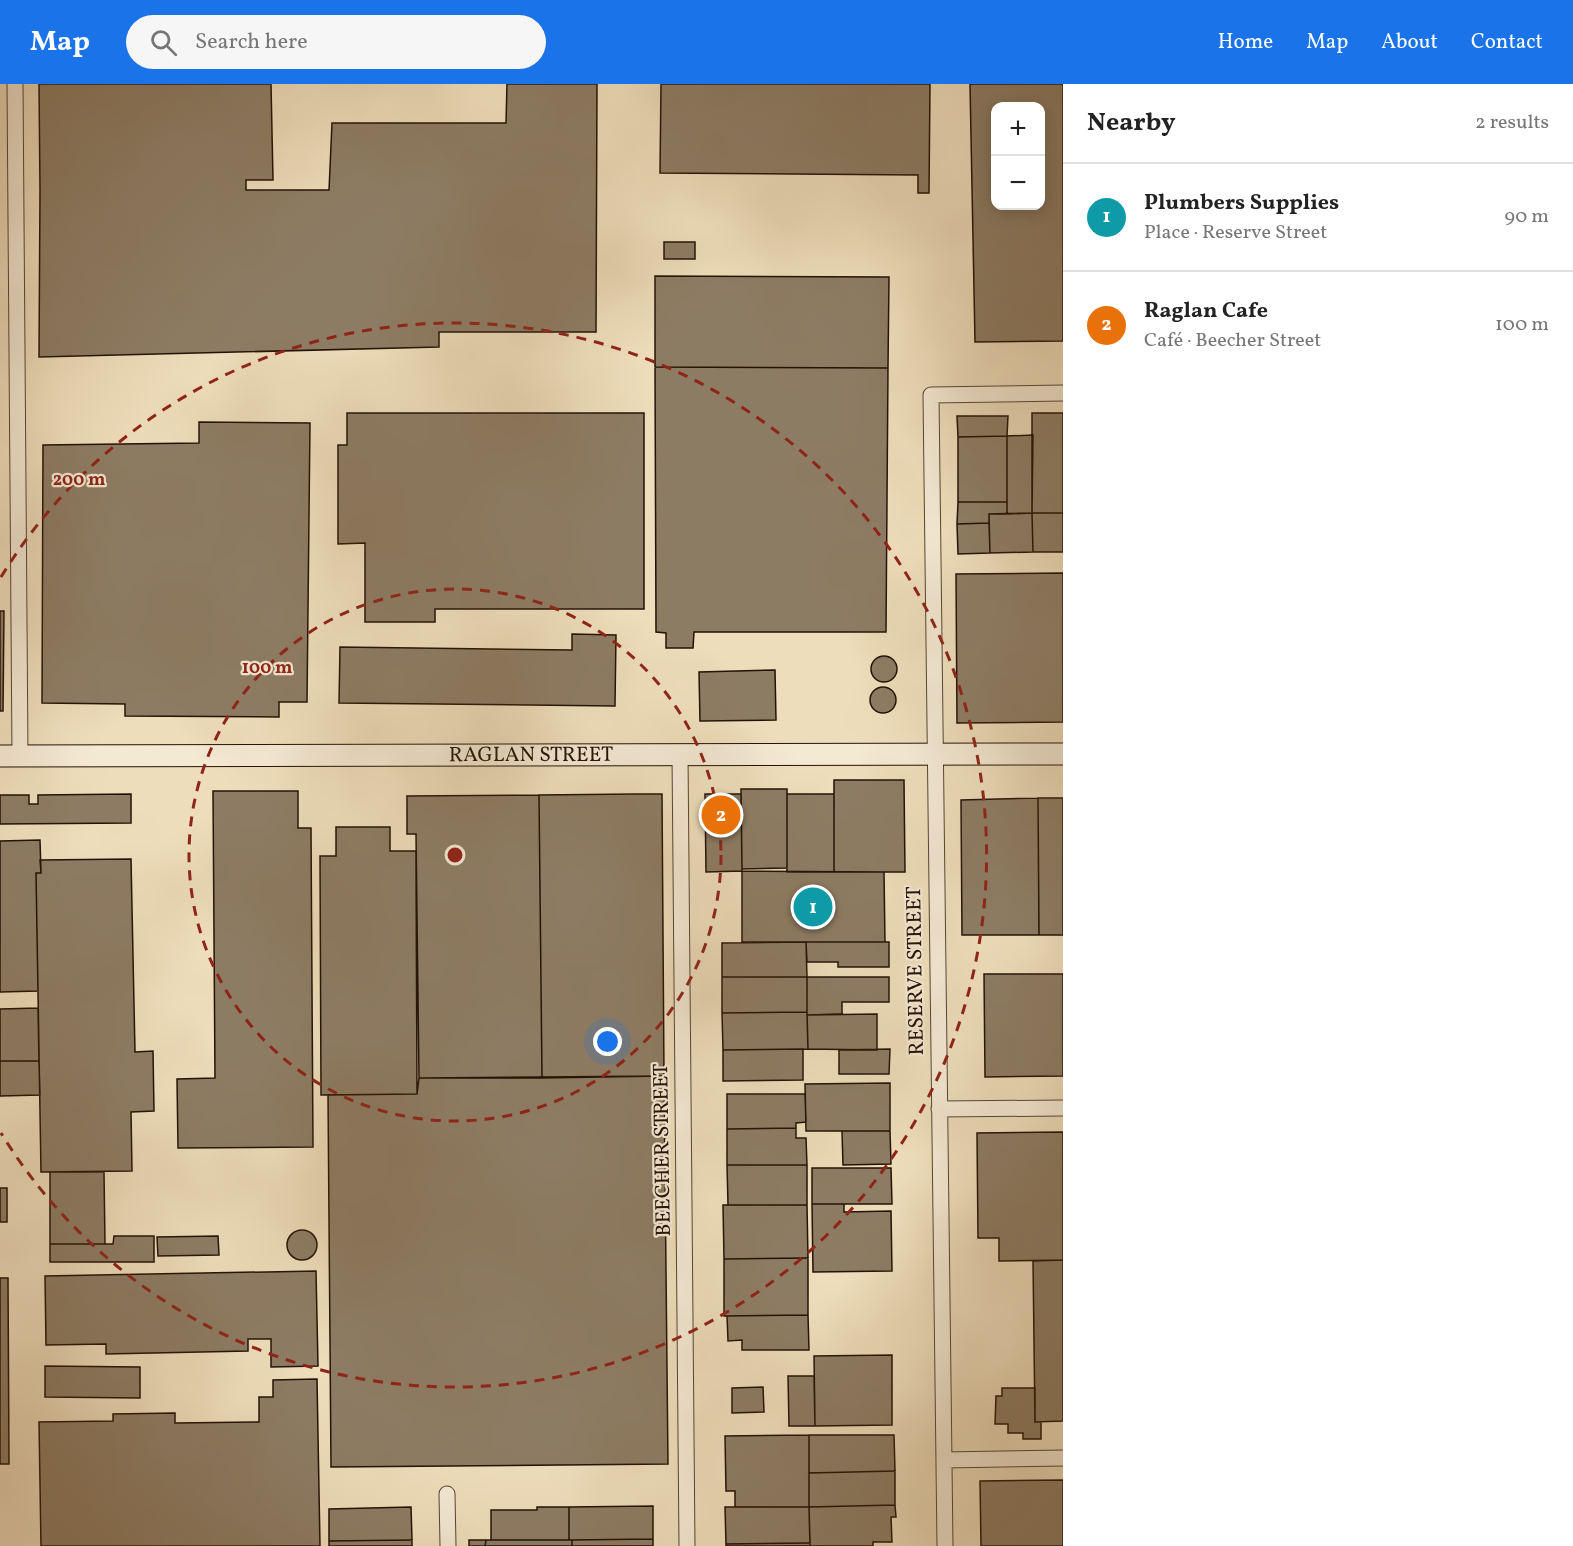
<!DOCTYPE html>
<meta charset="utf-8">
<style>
:root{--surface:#fff;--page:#f6f6f6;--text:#222;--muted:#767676;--line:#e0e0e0;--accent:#1a73e8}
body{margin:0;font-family:Vollkorn,serif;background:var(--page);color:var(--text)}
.controls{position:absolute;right:18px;top:18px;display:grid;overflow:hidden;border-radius:12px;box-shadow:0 3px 15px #0003}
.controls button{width:54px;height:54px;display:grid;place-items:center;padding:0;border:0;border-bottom:2px solid var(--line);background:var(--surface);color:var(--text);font:30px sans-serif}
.you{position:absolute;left:608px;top:958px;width:21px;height:21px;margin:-15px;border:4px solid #fff;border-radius:50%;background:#1a73e8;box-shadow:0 0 0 9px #1a73e833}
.badge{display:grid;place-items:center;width:39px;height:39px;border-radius:50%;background:var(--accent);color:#fff;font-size:20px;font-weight:700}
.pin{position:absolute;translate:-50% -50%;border:3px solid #fff;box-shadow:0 2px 6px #0006}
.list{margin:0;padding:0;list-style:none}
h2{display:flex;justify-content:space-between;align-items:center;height:78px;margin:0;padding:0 24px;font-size:26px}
h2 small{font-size:20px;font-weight:400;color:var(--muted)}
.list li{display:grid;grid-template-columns:39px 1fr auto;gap:18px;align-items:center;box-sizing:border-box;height:108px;padding:0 24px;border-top:2px solid var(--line)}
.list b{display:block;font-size:22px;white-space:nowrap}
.list p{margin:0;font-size:20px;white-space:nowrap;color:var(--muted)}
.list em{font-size:20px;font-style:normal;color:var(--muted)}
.icon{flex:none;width:33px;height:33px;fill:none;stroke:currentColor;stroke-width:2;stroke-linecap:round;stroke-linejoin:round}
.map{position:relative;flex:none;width:1063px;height:1462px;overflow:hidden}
header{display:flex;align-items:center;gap:36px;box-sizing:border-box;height:84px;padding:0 30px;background:var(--accent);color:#fff}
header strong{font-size:28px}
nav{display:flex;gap:33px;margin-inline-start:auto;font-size:21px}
.search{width:420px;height:54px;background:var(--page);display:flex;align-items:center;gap:15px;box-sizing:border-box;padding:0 21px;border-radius:33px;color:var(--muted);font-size:22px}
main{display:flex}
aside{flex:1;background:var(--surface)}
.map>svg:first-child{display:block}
</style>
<header>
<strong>Map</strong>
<div class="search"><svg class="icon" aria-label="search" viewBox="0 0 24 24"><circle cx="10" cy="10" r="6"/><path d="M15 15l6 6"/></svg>Search here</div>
<nav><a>Home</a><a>Map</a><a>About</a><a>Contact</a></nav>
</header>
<main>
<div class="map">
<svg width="1063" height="1462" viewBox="0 0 1063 1462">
<rect width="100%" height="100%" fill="#edb"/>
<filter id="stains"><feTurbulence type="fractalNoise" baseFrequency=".00333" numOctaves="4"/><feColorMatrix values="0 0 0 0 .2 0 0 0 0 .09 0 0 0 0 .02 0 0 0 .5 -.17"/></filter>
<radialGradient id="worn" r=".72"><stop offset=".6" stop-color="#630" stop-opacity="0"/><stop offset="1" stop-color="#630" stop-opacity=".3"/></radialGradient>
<path fill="#8d7c64" stroke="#241206" stroke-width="1.5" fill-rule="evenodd" d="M 39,0 L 271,0 L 273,96 L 246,96 L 246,106 L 329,106 L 332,39 L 506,39 L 507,0 L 597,0 L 596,248 L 439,248 L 439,263 L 39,273 L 40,106 Z
M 661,0 L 930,0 L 929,109 L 918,109 L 918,91 L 660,89 Z
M 970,0 L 1063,0 L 1063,257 L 975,258 ZM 996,22 L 1040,22 L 1040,122 L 996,122 Z
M 664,158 L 695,158 L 695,175 L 664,175 Z
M 655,192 L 889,193 L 888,284 L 655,283 Z
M 655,283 L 888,284 L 886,548 L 694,548 L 693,564 L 666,564 L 666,549 L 656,548 Z
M 347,329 L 644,329 L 644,525 L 435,525 L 435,538 L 365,538 L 365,459 L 338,460 L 338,361 L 347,361 Z
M 1032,329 L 1063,329 L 1063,429 L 1032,429 Z
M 957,332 L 1008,332 L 1007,352 L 958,353 Z
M 199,338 L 310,339 L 307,618 L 279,618 L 279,633 L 125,632 L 125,620 L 42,619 L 43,361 L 199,359 Z
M 1033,351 L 1032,429 L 1007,430 L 1007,352 Z
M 1007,352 L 1007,418 L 958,418 L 958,353 Z
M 958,418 L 1007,418 L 1007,430 L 989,430 L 989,439 L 957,440 Z
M 1032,429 L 1063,429 L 1063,468 L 1033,468 Z
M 1032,429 L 1033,468 L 990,469 L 989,430 Z
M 989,439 L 990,469 L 958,470 L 957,440 Z
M 1063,489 L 1063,638 L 957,639 L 956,490 Z
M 0,527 L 4,527 L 3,627 L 0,627 Z
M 572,550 L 616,551 L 615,622 L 339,619 L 340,563 L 572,566 Z
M871 585a13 13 0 1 1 26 0a13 13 0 1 1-26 0Z
M 775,586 L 776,636 L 700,637 L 699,588 Z
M870 616a13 13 0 1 1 26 0a13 13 0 1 1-26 0Z
M 834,696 L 904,696 L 905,788 L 834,788 Z
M 741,705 L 787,705 L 787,784 L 742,785 Z
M 213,707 L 298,707 L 298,744 L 311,744 L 313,1063 L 178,1064 L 177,995 L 215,994 Z
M 131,710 L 131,739 L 0,740 L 0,711 L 29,711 L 29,720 L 38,720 L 38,711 Z
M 635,710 L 662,710 L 664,992 L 542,994 L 539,711 Z
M 705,710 L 741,710 L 742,787 L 706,788 Z
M 787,710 L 834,710 L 834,788 L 787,788 Z
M 539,711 L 542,994 L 419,994 L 416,750 L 407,750 L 407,712 Z
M 1038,714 L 1039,851 L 962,851 L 961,716 Z
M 1038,714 L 1063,714 L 1063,851 L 1039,851 Z
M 336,743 L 390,743 L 390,767 L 416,767 L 417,1010 L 321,1011 L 320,772 L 336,772 Z
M 40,756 L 41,789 L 36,789 L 38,907 L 0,908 L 0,757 Z
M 131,775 L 135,968 L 153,967 L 154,1027 L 131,1028 L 132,1087 L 41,1088 L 36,789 L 41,789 L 40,776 Z
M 742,787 L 884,788 L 885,858 L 742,858 Z
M 806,858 L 807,893 L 722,893 L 722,859 Z
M 806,858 L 889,858 L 889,883 L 838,883 L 838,878 L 807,878 Z
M 984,890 L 1063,890 L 1063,992 L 985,993 Z
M 722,893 L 807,893 L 807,928 L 722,929 Z
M 807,893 L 889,893 L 889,918 L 842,918 L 842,930 L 807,931 Z
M 38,924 L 39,977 L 0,977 L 0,925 Z
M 807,928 L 808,965 L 723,966 L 722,929 Z
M 877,930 L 877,966 L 808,965 L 807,931 Z
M 803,965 L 803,996 L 723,997 L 723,966 Z
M 890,965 L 889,990 L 839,990 L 839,966 Z
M 0,977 L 39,977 L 40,1011 L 0,1012 Z
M 664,992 L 668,1380 L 331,1383 L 328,1011 L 417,1010 L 419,994 Z
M 890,999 L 890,1047 L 806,1047 L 805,1000 Z
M 727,1010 L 805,1010 L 806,1038 L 796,1039 L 796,1044 L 727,1045 Z
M 796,1044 L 796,1054 L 806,1054 L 807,1081 L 727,1081 L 727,1045 Z
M 842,1047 L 890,1047 L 891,1080 L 843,1081 Z
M 1063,1048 L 1063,1176 L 999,1177 L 999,1154 L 978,1154 L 977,1049 Z
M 727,1081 L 807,1081 L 807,1121 L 728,1121 Z
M 812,1084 L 891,1084 L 892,1120 L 812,1120 Z
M 50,1088 L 104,1088 L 105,1160 L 50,1160 Z
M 0,1104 L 7,1104 L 7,1138 L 0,1138 Z
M 812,1120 L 844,1120 L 844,1128 L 891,1127 L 892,1187 L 813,1188 Z
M 723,1121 L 807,1121 L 808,1174 L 724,1175 Z
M287 1161a15 15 0 1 1 30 0a15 15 0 1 1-30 0Z
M 114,1152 L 154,1152 L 154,1178 L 50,1178 L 50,1160 L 113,1160 Z
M 218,1152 L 219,1171 L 158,1172 L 157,1153 Z
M 808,1174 L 808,1231 L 724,1232 L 724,1175 Z
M 1063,1176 L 1063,1337 L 1035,1338 L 1033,1177 Z
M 316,1187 L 318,1282 L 271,1283 L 271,1255 L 248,1255 L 248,1267 L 106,1270 L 106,1260 L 46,1261 L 45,1192 Z
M 0,1194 L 8,1194 L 9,1380 L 0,1380 Z
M 808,1231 L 809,1266 L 742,1266 L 742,1256 L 728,1257 L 727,1232 Z
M 892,1271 L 892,1341 L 815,1342 L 814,1272 Z
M 45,1282 L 140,1283 L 140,1314 L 45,1313 Z
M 788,1292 L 814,1292 L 815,1342 L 789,1342 Z
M 317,1295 L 320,1462 L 41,1462 L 39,1338 L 113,1337 L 113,1330 L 175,1329 L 175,1339 L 259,1338 L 259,1313 L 273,1313 L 273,1296 Z
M 763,1303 L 764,1328 L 732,1329 L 732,1304 Z
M 1002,1304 L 1035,1304 L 1035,1338 L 1041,1338 L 1041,1355 L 1023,1355 L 1023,1349 L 1008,1349 L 1008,1340 L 995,1340 L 996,1312 L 1002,1312 Z
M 809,1351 L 894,1351 L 895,1387 L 809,1389 Z
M 809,1351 L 809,1423 L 735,1423 L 735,1407 L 726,1407 L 725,1352 Z
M 895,1387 L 895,1421 L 809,1423 L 809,1389 Z
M 1063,1396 L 1063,1462 L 981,1462 L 980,1397 Z
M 895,1421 L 896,1433 L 891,1433 L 892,1458 L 873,1458 L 873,1462 L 810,1462 L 809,1423 Z
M 653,1422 L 653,1455 L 569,1456 L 569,1423 Z
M 411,1423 L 412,1456 L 329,1457 L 329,1425 Z
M 537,1423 L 569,1423 L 569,1456 L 491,1456 L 491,1426 L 537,1426 Z
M 725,1423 L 809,1423 L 810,1459 L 726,1460 Z
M 653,1455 L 653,1462 L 572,1462 L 572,1456 Z
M 412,1456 L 412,1462 L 329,1462 L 329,1457 Z
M 469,1456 L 486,1456 L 485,1462 L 469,1462 Z
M 486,1456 L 572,1456 L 572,1462 L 485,1462 Z
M 810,1459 L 810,1462 L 726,1462 L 726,1460 Z"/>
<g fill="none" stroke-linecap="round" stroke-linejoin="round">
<g stroke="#564533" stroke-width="17">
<path id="street" d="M 15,0 L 20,672
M 680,670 L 687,1462
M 939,1025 L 1063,1024
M 944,1376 L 1063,1374
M 447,1410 L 448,1462
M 945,1462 L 931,311 L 1063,309"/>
</g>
<g stroke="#241206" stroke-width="23">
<g id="secondary">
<path id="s1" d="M 0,672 L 1063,670"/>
</g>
</g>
<use href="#street" stroke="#f4e9d3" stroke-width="15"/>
<use href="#secondary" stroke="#f4e9d3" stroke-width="21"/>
</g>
<g fill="none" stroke="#8f2418" stroke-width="3" stroke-dasharray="10 8">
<circle cx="455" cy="771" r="266"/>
<path d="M1 493A532 532 0 1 1 1 1049"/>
</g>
<g text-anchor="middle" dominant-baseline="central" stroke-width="4.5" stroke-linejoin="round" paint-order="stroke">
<g font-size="21" fill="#241206" stroke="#f4e9d3">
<text stroke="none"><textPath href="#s1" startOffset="531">RAGLAN STREET</textPath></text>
<text transform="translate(916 887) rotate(-91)">RESERVE STREET</text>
<text transform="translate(663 1066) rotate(-91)">BEECHER STREET</text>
</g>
</g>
<circle cx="455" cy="771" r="9" fill="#8f2418" stroke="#f4e9d3" stroke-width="3"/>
<g font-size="18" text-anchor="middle" font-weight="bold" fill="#8f2418" stroke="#f4e9d3" stroke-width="4.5" stroke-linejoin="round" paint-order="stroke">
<text x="79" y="401">200 m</text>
<text x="267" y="589">100 m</text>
</g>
<rect width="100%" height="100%" filter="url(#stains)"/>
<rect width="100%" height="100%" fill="url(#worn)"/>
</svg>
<div class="controls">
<button>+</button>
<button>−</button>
</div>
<div class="you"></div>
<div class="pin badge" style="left:813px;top:823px;background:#0f9aa8">1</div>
<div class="pin badge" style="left:721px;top:731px;background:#e8710a">2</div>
</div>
<aside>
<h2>Nearby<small>2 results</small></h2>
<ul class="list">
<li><span class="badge" style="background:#0f9aa8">1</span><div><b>Plumbers Supplies</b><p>Place · Reserve Street</p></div><em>90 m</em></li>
<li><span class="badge" style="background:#e8710a">2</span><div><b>Raglan Cafe</b><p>Café · Beecher Street</p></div><em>100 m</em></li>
</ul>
</aside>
</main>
